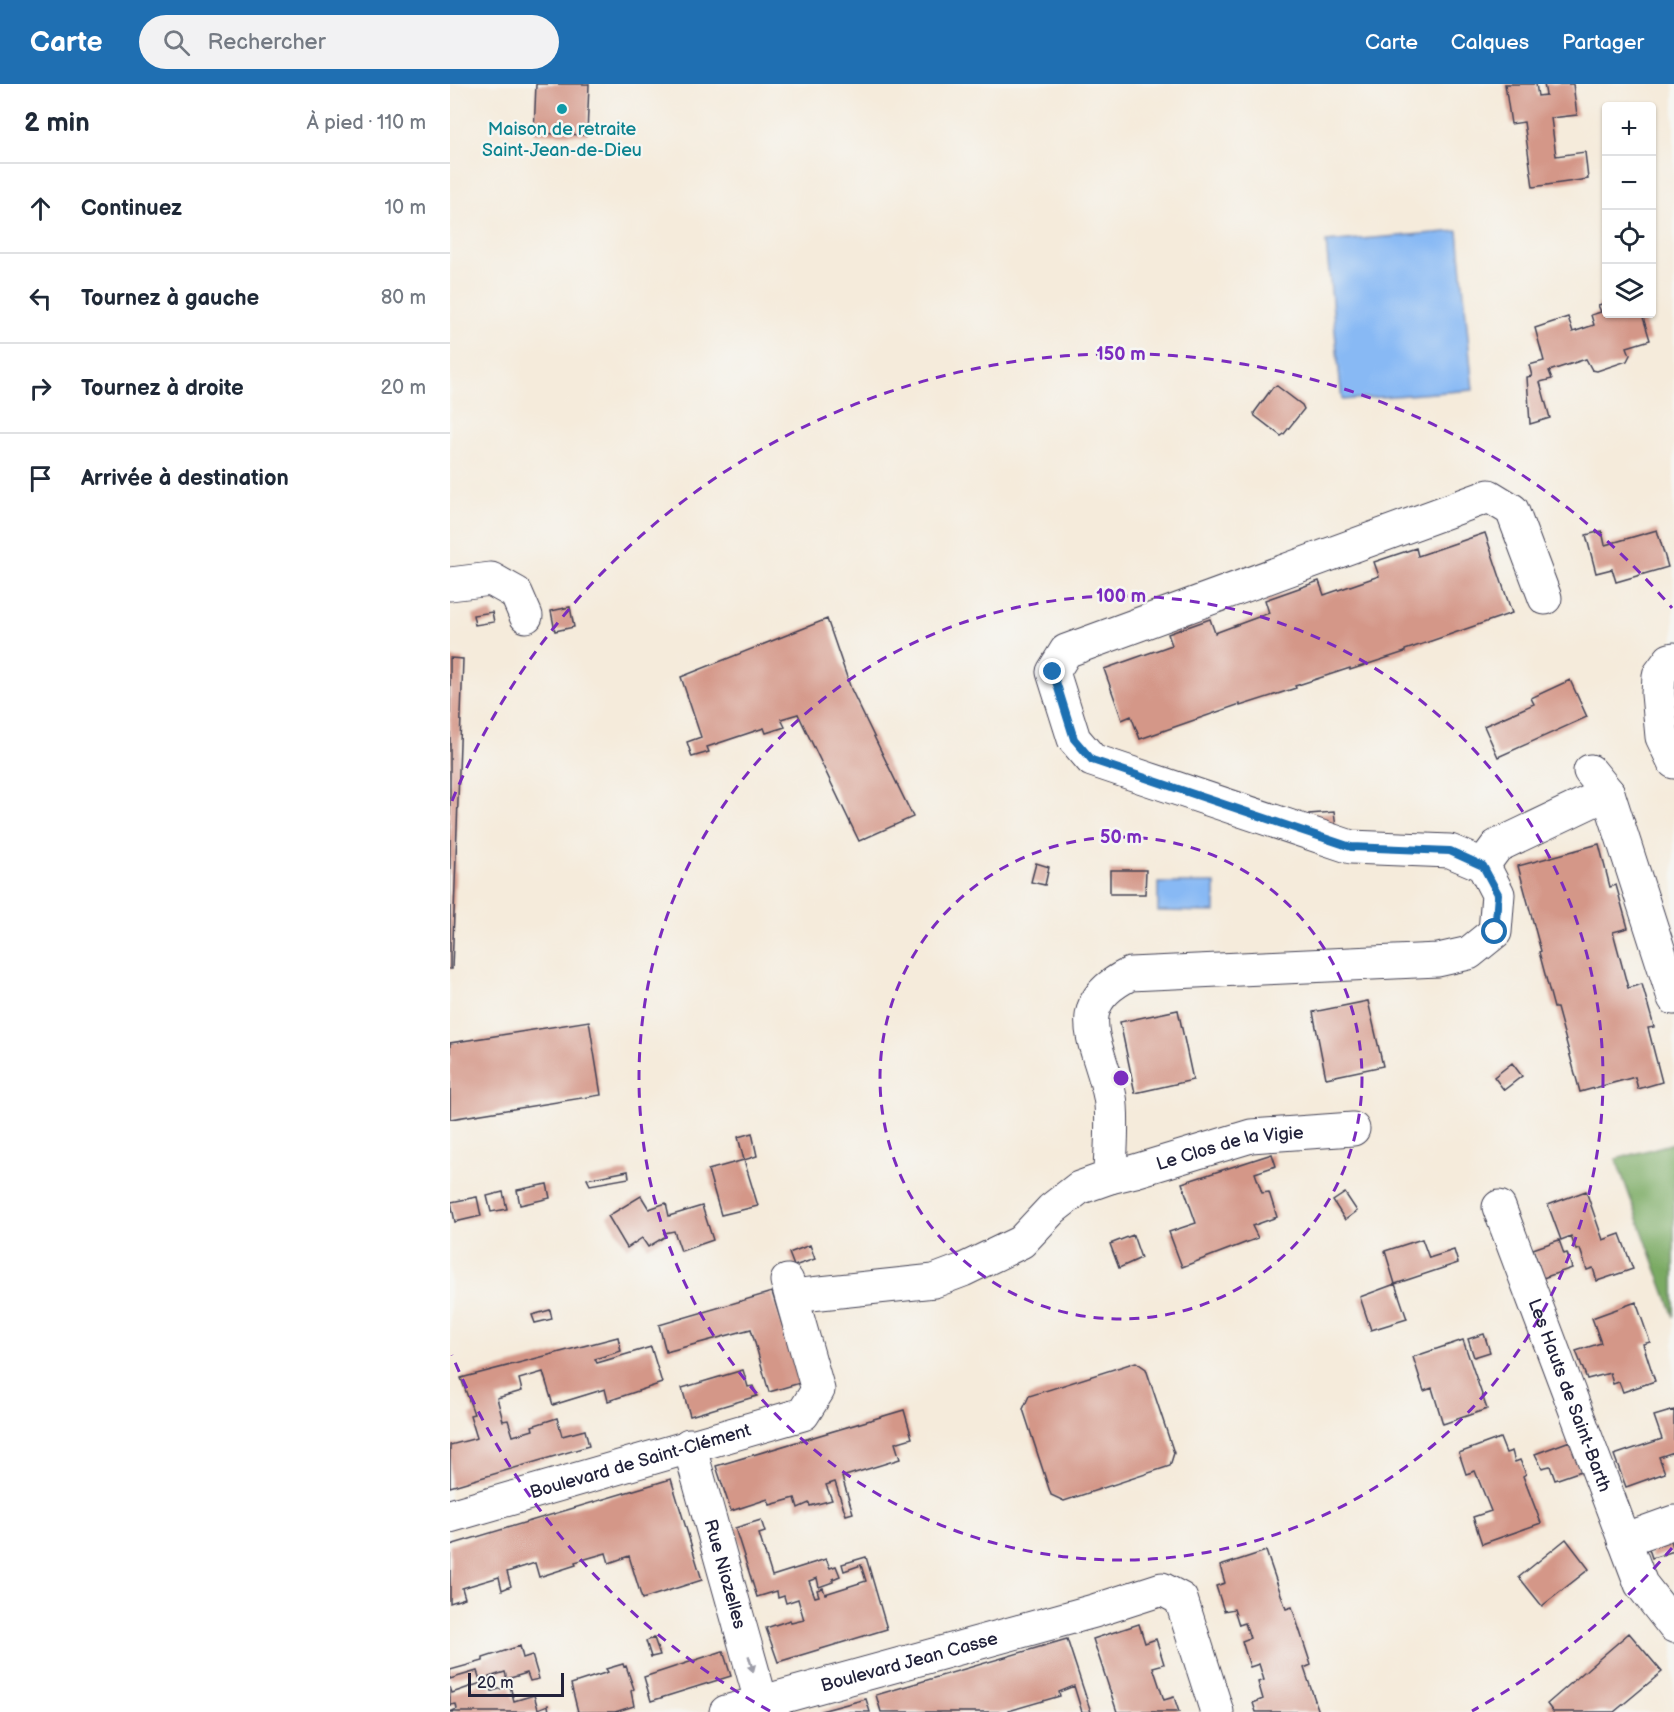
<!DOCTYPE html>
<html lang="fr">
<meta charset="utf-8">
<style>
:root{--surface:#fff;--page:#f2f2f3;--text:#1f2937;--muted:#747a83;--line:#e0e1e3;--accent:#1f6fb2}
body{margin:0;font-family:"Balsamiq Sans",sans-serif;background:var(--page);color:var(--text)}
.controls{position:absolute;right:18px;top:18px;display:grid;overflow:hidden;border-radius:6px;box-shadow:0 2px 4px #0004}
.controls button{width:54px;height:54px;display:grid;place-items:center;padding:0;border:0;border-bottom:2px solid var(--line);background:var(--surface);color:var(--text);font:30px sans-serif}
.scale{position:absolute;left:18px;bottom:15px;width:96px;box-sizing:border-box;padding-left:6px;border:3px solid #22223b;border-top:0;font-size:16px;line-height:21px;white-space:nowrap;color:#22223b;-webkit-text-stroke:4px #f6f6f2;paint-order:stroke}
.stop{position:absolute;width:18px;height:18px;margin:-14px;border:4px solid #1f6fb2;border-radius:50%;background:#fff}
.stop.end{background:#1f6fb2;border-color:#fff;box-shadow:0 2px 6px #0008}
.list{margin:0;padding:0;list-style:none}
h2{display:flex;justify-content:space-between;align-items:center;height:78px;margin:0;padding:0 24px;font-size:26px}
h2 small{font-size:20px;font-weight:400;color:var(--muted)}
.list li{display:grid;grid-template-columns:39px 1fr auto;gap:18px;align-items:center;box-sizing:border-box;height:90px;padding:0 24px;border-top:2px solid var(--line)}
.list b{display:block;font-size:22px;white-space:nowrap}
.list em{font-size:20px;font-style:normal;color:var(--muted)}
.icon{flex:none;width:33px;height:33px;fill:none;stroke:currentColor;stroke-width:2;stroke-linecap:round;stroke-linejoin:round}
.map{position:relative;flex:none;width:1224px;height:1628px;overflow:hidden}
header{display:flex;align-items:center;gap:36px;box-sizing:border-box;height:84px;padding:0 30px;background:var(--accent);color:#fff}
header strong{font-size:28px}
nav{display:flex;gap:33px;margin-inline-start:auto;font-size:21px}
.search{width:420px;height:54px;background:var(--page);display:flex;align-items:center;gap:15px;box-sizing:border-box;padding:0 21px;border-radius:33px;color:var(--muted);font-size:22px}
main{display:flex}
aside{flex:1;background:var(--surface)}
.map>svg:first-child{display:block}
</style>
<header>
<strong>Carte</strong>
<div class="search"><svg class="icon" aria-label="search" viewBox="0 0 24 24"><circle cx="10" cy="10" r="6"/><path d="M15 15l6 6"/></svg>Rechercher</div>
<nav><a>Carte</a><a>Calques</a><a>Partager</a></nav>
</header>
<main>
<aside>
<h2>2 min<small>À pied · 110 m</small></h2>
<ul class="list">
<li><svg class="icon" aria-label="ahead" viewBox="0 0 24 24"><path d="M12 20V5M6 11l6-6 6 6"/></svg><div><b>Continuez</b></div><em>10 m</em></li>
<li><svg class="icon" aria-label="left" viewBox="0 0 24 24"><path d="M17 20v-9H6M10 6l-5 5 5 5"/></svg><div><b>Tournez à gauche</b></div><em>80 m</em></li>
<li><svg class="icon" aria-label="right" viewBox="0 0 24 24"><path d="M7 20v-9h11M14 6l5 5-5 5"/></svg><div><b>Tournez à droite</b></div><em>20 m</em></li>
<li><svg class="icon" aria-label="arrive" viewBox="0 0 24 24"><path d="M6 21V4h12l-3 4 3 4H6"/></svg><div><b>Arrivée à destination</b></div></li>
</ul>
</aside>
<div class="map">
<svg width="1224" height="1628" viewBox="0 0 1224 1628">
<rect width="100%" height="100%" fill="#f6f6f2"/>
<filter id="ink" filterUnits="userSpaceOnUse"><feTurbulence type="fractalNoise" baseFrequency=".0167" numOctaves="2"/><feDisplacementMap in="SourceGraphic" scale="12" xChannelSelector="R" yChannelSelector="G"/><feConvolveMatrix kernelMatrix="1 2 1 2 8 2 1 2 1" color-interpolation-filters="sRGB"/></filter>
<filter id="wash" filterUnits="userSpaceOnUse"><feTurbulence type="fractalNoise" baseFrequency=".008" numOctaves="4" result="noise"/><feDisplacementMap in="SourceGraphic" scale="24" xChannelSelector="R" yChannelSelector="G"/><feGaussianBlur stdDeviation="1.35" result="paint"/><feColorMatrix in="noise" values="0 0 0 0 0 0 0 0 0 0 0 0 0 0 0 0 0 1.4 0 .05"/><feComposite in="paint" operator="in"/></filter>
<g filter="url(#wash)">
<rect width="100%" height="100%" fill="#f5ebdb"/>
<path fill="#7aaa63" stroke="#4e664f" stroke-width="1.5" d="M 1224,1059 L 1224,1233 L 1166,1075 Z"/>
<path fill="#88b9f4" stroke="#556e98" stroke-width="1.5" d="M 1008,147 L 1023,306 L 892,316 L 876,158 Z
M 708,799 L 765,799 L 765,828 L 708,827 Z"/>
<g id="blocks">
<path fill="#d49788" d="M 86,0 L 139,0 L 137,51 L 84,49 Z
M 1055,0 L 1086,0 L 1088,12 L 1096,11 L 1094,0 L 1123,0 L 1127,31 L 1101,34 L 1106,72 L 1135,68 L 1138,95 L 1083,103 L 1074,38 L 1061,40 Z
M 1156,219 L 1156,230 L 1192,230 L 1200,256 L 1177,263 L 1180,271 L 1177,277 L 1147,287 L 1142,286 L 1136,275 L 1099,287 L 1102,295 L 1090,298 L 1100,334 L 1080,340 L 1077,293 L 1082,292 L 1079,281 L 1094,277 L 1085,244 L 1118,233 L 1123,248 L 1144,241 L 1141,231 L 1151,228 L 1148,221 Z
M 827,302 L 852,321 L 854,325 L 834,350 L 831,352 L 805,332 L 804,329 L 823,303 Z
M 1207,446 L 1218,483 L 1166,498 L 1162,485 L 1146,489 L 1136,451 L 1152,447 L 1155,461 Z
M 1035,449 L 1062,529 L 955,566 L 955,568 L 900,586 L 900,584 L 845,602 L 846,604 L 790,622 L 790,620 L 690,655 L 681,632 L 672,636 L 654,585 L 722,561 L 718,550 L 760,535 L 765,549 L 819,529 L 815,516 L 869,497 L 874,511 L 929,492 L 924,478 L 966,464 L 968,472 Z
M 120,523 L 124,543 L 105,547 L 101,527 Z
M 42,528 L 44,538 L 25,541 L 23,531 Z
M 377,535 L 401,605 L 463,733 L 409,757 L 348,630 L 331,635 L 335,643 L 316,649 L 314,644 L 257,663 L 259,668 L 242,673 L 237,658 L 251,653 L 231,593 Z
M 0,574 L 13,575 L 2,885 L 0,885 Z
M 1120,596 L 1137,633 L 1048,673 L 1034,642 L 1084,620 L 1081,614 Z
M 884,728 L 886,744 L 862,747 L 859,730 Z
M 1149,760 L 1160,803 L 1166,801 L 1178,844 L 1163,848 L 1178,904 L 1192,900 L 1204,943 L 1198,944 L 1212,998 L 1188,1005 L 1185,993 L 1130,1008 L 1107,924 L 1104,924 L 1089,868 L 1091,867 L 1068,782 Z
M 586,779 L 599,783 L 595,801 L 581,798 Z
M 660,786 L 696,786 L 695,810 L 660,810 Z
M 918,917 L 933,982 L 876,994 L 863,928 Z
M 728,926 L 743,996 L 685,1009 L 670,938 Z
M 139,937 L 151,1011 L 0,1035 L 0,959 Z
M 1062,979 L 1072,992 L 1054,1006 L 1044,993 Z
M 302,1049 L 307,1072 L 294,1076 L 288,1053 Z
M 822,1070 L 826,1082 L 805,1089 L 812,1109 L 819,1108 L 827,1133 L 802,1142 L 808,1154 L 732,1183 L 719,1148 L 746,1139 L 732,1099 Z
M 294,1076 L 308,1122 L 271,1131 L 258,1086 Z
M 178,1087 L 179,1094 L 140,1101 L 137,1095 Z
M 97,1100 L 100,1114 L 70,1121 L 67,1106 Z
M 1136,1107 L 1153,1156 L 1170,1150 L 1183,1185 L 1147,1197 L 1143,1184 L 1137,1186 L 1130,1165 L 1126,1166 L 1121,1152 L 1111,1156 L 1098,1121 Z
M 53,1108 L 57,1125 L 41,1128 L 37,1112 Z
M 895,1109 L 907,1127 L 895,1136 L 883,1117 Z
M 191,1112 L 199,1125 L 216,1119 L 219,1132 L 252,1122 L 263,1156 L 231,1167 L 224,1147 L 214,1149 L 216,1152 L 198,1163 L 192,1154 L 177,1164 L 158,1132 Z
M 27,1113 L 31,1132 L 5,1138 L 1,1118 Z
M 683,1151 L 691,1174 L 669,1184 L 660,1160 Z
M 972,1155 L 979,1174 L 1004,1166 L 1008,1179 L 945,1200 L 935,1167 Z
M 1109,1156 L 1114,1170 L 1117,1169 L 1122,1184 L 1093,1194 L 1083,1165 Z
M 360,1161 L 365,1175 L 344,1182 L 339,1169 Z
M 945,1200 L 957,1235 L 921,1246 L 910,1213 Z
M 322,1208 L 350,1299 L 319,1308 L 301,1245 L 216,1268 L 209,1241 Z
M 1186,1218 L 1200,1258 L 1193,1260 L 1205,1297 L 1173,1308 L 1169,1298 L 1163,1300 L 1160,1289 L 1137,1295 L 1126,1267 L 1151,1259 L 1142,1234 Z
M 100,1226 L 102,1235 L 85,1239 L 82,1231 Z
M 1034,1250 L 1040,1268 L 1024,1273 L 1018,1255 Z
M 168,1253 L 171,1267 L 145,1275 L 147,1279 L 201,1263 L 212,1299 L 158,1317 L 155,1305 L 103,1321 L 93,1288 L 69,1295 L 72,1307 L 47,1314 L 53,1337 L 58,1336 L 63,1352 L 83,1346 L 82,1342 L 107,1334 L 112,1352 L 135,1346 L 139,1362 L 0,1403 L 0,1361 L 27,1354 L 20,1331 L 24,1330 L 11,1294 Z
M 1013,1256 L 1037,1325 L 993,1340 L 982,1304 L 974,1307 L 963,1273 Z
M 686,1278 L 696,1285 L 724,1369 L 720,1382 L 614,1417 L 601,1411 L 573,1325 L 579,1312 Z
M 293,1286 L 298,1303 L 303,1302 L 307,1312 L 240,1332 L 232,1304 Z
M 454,1326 L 462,1354 L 445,1359 L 450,1375 L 392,1393 L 403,1429 L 396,1431 L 385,1398 L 376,1401 L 382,1416 L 360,1422 L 359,1419 L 348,1424 L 345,1414 L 320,1421 L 318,1415 L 281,1427 L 266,1382 Z
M 1224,1326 L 1224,1368 L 1209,1373 L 1215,1389 L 1176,1403 L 1164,1371 L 1212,1355 L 1204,1332 Z
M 1050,1354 L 1056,1369 L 1062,1367 L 1065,1378 L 1070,1376 L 1076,1390 L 1073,1392 L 1091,1439 L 1032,1460 L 1023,1433 L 1041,1427 L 1025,1387 L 1016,1390 L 1009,1369 Z
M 1120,1357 L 1131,1387 L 1105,1396 L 1100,1382 L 1092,1384 L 1085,1370 Z
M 221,1395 L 252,1496 L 192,1515 L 179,1472 L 159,1479 L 156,1469 L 125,1478 L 126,1481 L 89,1493 L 85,1479 L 57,1488 L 61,1502 L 52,1506 L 49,1493 L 12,1504 L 15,1514 L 0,1519 L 0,1461 Z
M 311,1436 L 315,1448 L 309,1450 L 322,1492 L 376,1475 L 380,1484 L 386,1482 L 390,1492 L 383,1495 L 383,1498 L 369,1503 L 367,1494 L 359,1497 L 365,1513 L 369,1512 L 367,1506 L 373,1504 L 375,1510 L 416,1497 L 411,1481 L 394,1487 L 392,1480 L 416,1473 L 437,1545 L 328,1578 L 316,1544 L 340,1536 L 341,1539 L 354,1536 L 348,1515 L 336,1519 L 334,1512 L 328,1514 L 327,1507 L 307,1513 L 285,1444 Z
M 1219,1448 L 1224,1467 L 1202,1474 L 1196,1456 Z
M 1116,1455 L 1139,1485 L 1092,1522 L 1069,1493 Z
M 816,1467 L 836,1525 L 842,1523 L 861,1581 L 854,1584 L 869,1628 L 806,1628 L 803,1619 L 813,1615 L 808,1598 L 814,1596 L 809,1580 L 800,1583 L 792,1557 L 800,1554 L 795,1539 L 789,1541 L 784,1525 L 774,1527 L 766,1502 L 775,1499 L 770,1482 Z
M 689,1540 L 695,1559 L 706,1555 L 710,1567 L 714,1580 L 703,1583 L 714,1616 L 724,1613 L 729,1628 L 667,1628 L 643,1555 Z
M 1179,1549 L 1212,1588 L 1164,1628 L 1103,1628 L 1097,1620 Z
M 204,1554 L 210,1571 L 201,1573 L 196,1557 Z
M 617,1555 L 641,1628 L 632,1628 L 624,1602 L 609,1608 L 610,1612 L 555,1628 L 431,1628 L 426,1611 Z
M 70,1562 L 73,1574 L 82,1571 L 89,1595 L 80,1597 L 77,1589 L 57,1595 L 55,1588 L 39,1593 L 42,1607 L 60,1602 L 64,1617 L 84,1611 L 88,1625 L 98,1621 L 99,1628 L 0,1628 L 7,1625 L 6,1620 L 0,1621 L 0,1603 L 2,1609 L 31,1599 L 27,1587 L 0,1595 L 0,1586 L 33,1577 L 33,1574 Z
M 273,1567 L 281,1592 L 201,1617 L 194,1593 Z
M 173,1580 L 174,1583 L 176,1582 L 184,1605 L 181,1607 L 184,1622 L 165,1628 L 128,1628 L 121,1600 L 158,1588 L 156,1585 Z
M 416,1615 L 420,1628 L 372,1628 L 371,1627 Z"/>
</g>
</g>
<g filter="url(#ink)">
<use href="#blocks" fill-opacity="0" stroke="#424053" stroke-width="1.5"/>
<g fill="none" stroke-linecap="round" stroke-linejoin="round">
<g stroke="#424053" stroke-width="35">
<g id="minor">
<path d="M 0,500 L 41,495 L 66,509 L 76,532"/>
<path d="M 1224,575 L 1220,576 L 1209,591 L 1208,610 L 1212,653 L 1224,678"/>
<path d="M 1140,687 L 1158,709 L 1224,914"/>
<path d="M 1033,781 L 1047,762 L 1158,709"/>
<path id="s1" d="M 660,1093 L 685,1087 L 801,1052 L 903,1045"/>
<path id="s2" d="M 1049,1123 L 1191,1500 L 1224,1542"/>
<path d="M 342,1212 L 484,1197 L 513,1186 L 571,1158 L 602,1125 L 629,1104 L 660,1093 C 660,1070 664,1034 660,1013 C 650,960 615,922 680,890 L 988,876 L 1019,869 L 1045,848 L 1048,810 L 1033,781 L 1000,767 L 901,763 L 642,676 L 624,655 L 603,588 L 616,567 L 1039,412 L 1062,426 L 1095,514"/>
<path id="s3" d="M 239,1361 L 311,1617"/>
<path id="s4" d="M 0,1432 L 353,1330 L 368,1306 L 337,1197"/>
<path d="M 1174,1456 L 1224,1438"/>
<path id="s5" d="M 276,1628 L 644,1527 L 712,1505 L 731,1515 L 767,1628"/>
</g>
</g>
<use href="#minor" stroke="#fff" stroke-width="33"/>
</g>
<defs><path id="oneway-solid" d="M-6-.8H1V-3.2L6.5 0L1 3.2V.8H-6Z" transform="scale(1.5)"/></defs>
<use fill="#9c9ca7" href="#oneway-solid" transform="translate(301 1580) rotate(74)"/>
</g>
<g fill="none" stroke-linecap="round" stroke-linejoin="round" filter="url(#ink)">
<path stroke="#1f6fb2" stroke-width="8" d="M 603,588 L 624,655 L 642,676 L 901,763 L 1000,767 L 1033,782 L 1048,810 L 1045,848"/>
</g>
<g fill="none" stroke="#7b2cbf" stroke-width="3" stroke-dasharray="10 8">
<circle cx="671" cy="994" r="241"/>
<circle cx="671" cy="994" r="482"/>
<path d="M1222 1464A724 724 0 0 1 1022 1627M320 1627A724 724 0 0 1 2 1271M2 717A724 724 0 0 1 1222 524"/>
</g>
<circle fill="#0f9aa8" stroke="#f6f6f2" stroke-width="2" cx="112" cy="25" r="6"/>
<g text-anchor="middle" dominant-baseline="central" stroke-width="5" stroke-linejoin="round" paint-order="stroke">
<g font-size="18" fill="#0d838f" stroke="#f6f6f2">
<text x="112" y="45">Maison de retraite<tspan x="112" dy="21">Saint-Jean-de-Dieu</tspan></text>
</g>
<g font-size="18" fill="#22223b" stroke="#f6f6f2">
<text stroke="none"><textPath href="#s1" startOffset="124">Le Clos de la Vigie</textPath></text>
<text stroke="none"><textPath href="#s2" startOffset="201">Les Hauts de Saint-Barth</textPath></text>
<text stroke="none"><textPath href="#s4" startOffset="198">Boulevard de Saint-Clément</textPath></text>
<text stroke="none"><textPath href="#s3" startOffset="134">Rue Niozelles</textPath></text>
<text stroke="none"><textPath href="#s5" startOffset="190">Boulevard Jean Casse</textPath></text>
</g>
</g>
<circle cx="671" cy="994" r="9" fill="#7b2cbf" stroke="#f6f6f2" stroke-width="3"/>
<g font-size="18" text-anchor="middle" font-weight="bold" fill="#7b2cbf" stroke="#f6f6f2" stroke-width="5" stroke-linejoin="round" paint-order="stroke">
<text x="671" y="276">150 m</text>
<text x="671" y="518">100 m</text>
<text x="671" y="759">50 m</text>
</g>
</svg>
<div class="controls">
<button>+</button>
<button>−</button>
<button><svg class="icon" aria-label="locate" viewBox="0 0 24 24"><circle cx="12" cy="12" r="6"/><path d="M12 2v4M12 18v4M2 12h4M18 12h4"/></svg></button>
<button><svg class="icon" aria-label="layers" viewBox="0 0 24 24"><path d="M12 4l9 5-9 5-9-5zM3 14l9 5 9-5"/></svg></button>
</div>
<div class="scale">20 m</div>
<div class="stop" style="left:1045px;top:848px"></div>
<div class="stop end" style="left:603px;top:588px"></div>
</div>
</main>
